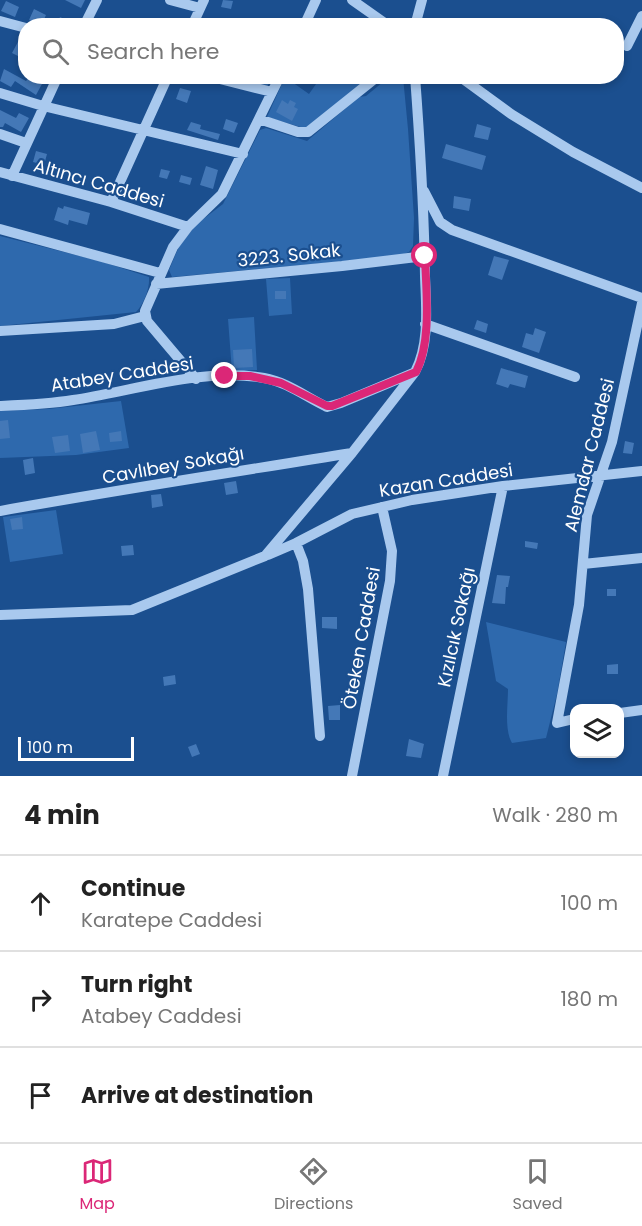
<!DOCTYPE html>
<meta charset="utf-8">
<style>
:root{--surface:#fff;--page:#f6f6f6;--text:#222;--muted:#767676;--line:#e0e0e0;--accent:#db2777}
body{margin:0;font-family:Poppins,sans-serif;background:var(--page);color:var(--text)}
.controls{position:absolute;right:18px;bottom:18px;display:grid;overflow:hidden;border-radius:12px;box-shadow:0 3px 9px #0003}
.controls button{width:54px;height:54px;display:grid;place-items:center;padding:0;border:0;border-bottom:2px solid var(--line);background:var(--surface);color:var(--text);font:30px sans-serif}
.scale{position:absolute;left:18px;bottom:15px;width:116px;box-sizing:border-box;padding-left:6px;border:3px solid #fff;border-top:0;font-size:16px;line-height:21px;white-space:nowrap;color:#fff;-webkit-text-stroke:4px #1b4f8f;paint-order:stroke}
.stop{position:absolute;width:18px;height:18px;margin:-14px;border:4px solid #db2777;border-radius:50%;background:#fff}
.stop.end{background:#db2777;border-color:#fff;box-shadow:0 2px 6px #0008}
.list{margin:0;padding:0;list-style:none}
h2{display:flex;justify-content:space-between;align-items:center;height:78px;margin:0;padding:0 24px;font-size:26px}
h2 small{font-size:20px;font-weight:400;color:var(--muted)}
.list li{display:grid;grid-template-columns:39px 1fr auto;gap:18px;align-items:center;box-sizing:border-box;height:96px;padding:0 24px;border-top:2px solid var(--line)}
.list b{display:block;font-size:22px;white-space:nowrap}
.list p{margin:0;font-size:20px;white-space:nowrap;color:var(--muted)}
.list em{font-size:20px;font-style:normal;color:var(--muted)}
.icon{flex:none;width:33px;height:33px;fill:none;stroke:currentColor;stroke-width:2;stroke-linecap:round;stroke-linejoin:round}
.map{position:relative;flex:none;width:642px;height:776px;overflow:hidden}
.search{position:absolute;background:var(--surface);box-shadow:0 3px 9px #0003;left:18px;right:18px;top:18px;height:66px;display:flex;align-items:center;gap:15px;box-sizing:border-box;padding:0 21px;border-radius:24px;color:var(--muted);font-size:22px}
.sheet{height:366px;background:var(--surface)}
nav{display:flex;justify-content:space-around;align-items:center;box-sizing:border-box;height:84px;border-top:2px solid var(--line);background:var(--surface);font-size:16px;color:var(--muted)}
nav a{display:grid;justify-items:center;gap:3px}
nav .on{color:var(--accent)}
.map>svg:first-child{display:block}
</style>
<div class="map">
<svg width="642" height="776" viewBox="0 0 642 776">
<rect width="100%" height="100%" fill="#1b4f8f"/>
<path fill="#2e69ad" d="M 248,77 L 272,77 L 267,87 L 246,83 Z
M 285,77 L 309,94 L 321,77 L 371,77 L 307,129 L 267,117 Z
M 389,77 L 403,77 L 408,129 L 414,218 L 413,246 L 409,252 L 399,256 L 172,277 L 169,270 L 180,244 L 198,223 L 223,204 L 260,130 L 266,128 L 307,141 L 359,97 L 366,96 Z
M 0,236 L 100,261 L 149,277 C 150,288 144,304 136,312 L 0,326 Z
M 290,278 L 292,314 L 269,316 L 266,279 Z
M 254,317 L 257,370 L 232,372 L 228,319 Z
M 121,401 L 129,448 L 76,455 L 0,458 L 0,411 L 48,409 Z
M 56,510 L 63,554 L 10,562 L 3,517 Z
M 486,622 L 566,642 L 557,694 L 546,738 L 512,743 C 504,729 508,705 508,689 L 496,681 Z"/>
<path fill="#4478b7" d="M 65,0 L 85,0 L 81,8 Z
M 223,0 L 233,1 L 231,9 L 221,7 Z
M 6,1 L 19,7 L 15,17 L 1,11 Z
M 34,9 L 46,15 L 41,26 L 29,20 Z
M 60,17 L 77,25 L 77,26 L 56,26 Z
M 169,18 L 185,24 L 185,26 L 167,26 Z
M 19,40 L 26,44 L 26,60 L 12,53 Z
M 4,69 L 26,81 L 30,76 L 42,84 L 36,95 L 15,81 L 11,87 L 0,81 Z
M 180,88 L 191,91 L 187,103 L 176,99 Z
M 282,100 L 288,104 L 290,100 L 296,103 L 294,107 L 298,109 L 292,121 L 276,112 Z
M 0,110 L 16,118 L 19,113 L 29,118 L 21,132 L 5,123 L 3,127 L 0,127 Z
M 226,119 L 238,123 L 234,133 L 223,129 Z
M 191,122 L 201,125 L 200,129 L 220,134 L 218,140 L 187,130 Z
M 477,124 L 491,128 L 488,140 L 474,137 Z
M 446,144 L 486,156 L 482,170 L 442,158 Z
M 36,151 L 47,154 L 44,165 L 33,162 Z
M 206,166 L 218,170 L 213,189 L 200,185 Z
M 161,169 L 170,171 L 167,179 L 159,177 Z
M 181,175 L 192,178 L 190,185 L 179,182 Z
M 454,196 L 471,199 L 469,211 L 453,208 Z
M 64,206 L 90,213 L 87,225 L 69,220 L 68,225 L 54,220 L 58,207 L 63,209 Z
M 494,256 L 509,260 L 502,280 L 488,275 Z
M 275,291 L 286,291 L 286,299 L 275,299 Z
M 477,320 L 488,324 L 486,333 L 474,329 Z
M 535,328 L 546,332 L 539,353 L 522,347 L 526,333 L 533,335 Z
M 252,349 L 253,367 L 234,368 L 233,350 Z
M 501,368 L 528,376 L 525,388 L 510,384 L 508,388 L 496,384 Z
M 8,420 L 10,438 L 0,439 L 0,421 Z
M 96,431 L 100,450 L 83,453 L 80,434 Z
M 121,431 L 122,441 L 110,442 L 109,433 Z
M 68,435 L 70,451 L 55,453 L 52,437 Z
M 625,441 L 634,443 L 632,454 L 623,453 Z
M 33,458 L 35,473 L 25,475 L 23,460 Z
M 236,481 L 238,493 L 226,495 L 224,483 Z
M 161,494 L 163,506 L 152,508 L 151,495 Z
M 22,517 L 23,529 L 12,530 L 10,519 Z
M 525,541 L 538,543 L 537,549 L 525,547 Z
M 133,545 L 134,555 L 122,556 L 121,546 Z
M 497,575 L 510,576 L 508,587 L 506,587 L 505,604 L 492,603 Z
M 607,589 L 616,589 L 616,596 L 607,596 Z
M 322,617 L 337,617 L 337,629 L 322,628 Z
M 618,664 L 618,674 L 607,674 L 607,665 Z
M 175,675 L 176,684 L 164,686 L 163,677 Z
M 340,705 L 340,720 L 329,720 L 328,706 Z
M 409,739 L 424,744 L 421,758 L 406,756 Z
M 196,744 L 200,754 L 192,757 L 188,747 Z"/>
<g fill="none" stroke-linecap="round" stroke-linejoin="round">
<path stroke="#a9c9ee" stroke-width="10" d="M 170,0 L 200,8
M 352,0 L 389,26
M 0,21 L 26,28
M 84,26 L 97,0
M 192,26 L 204,0
M 304,26 L 316,0
M 415,26 L 422,0
M 627,46 L 642,16
M 208,76 L 272,92
M 459,76 L 511,114 L 573,152 L 642,188
M 0,93 L 43,106 L 243,154
M 259,119 L 298,132 L 308,132 L 378,76
M 0,134 L 26,143
M 0,172 L 111,202 L 188,227
M 12,176 L 58,76
M 424,191 L 440,222 L 452,230 L 642,298
M 111,202 L 168,76
M 0,229 L 160,273
M 156,284 L 342,266 L 425,256
M 425,324 L 575,377
M 0,331 L 114,324 L 145,316
M 196,379 L 147,321 L 145,311 L 173,247 L 188,227 L 222,194 L 280,76
M 0,406 C 24,405 49,404 73,400 C 132,391 205,367 264,378 C 287,382 306,397 327,407 L 341,403 L 413,373
M 0,511 C 117,490 235,472 352,453
M 296,543 L 303,561 L 308,589 L 320,736
M 268,555 L 296,543 L 352,514 L 412,500 L 503,486 L 642,471
M 583,564 L 642,558
M 0,615 L 132,610 L 265,556 L 352,453 L 415,372 C 430,344 426,306 425,276 C 424,209 420,143 415,76
M 620,713 L 642,710
M 574,719 L 557,723 L 579,605 L 587,515 L 612,442 L 642,303
M 352,776 L 390,581 L 392,551 L 382,507
M 443,776 L 503,486"/>
</g>
<g fill="none" stroke-linecap="round" stroke-linejoin="round">
<path stroke="#db2777" stroke-width="8" d="M 225,376 L 250,376 L 281,383 L 327,406 L 332,406 L 416,372 C 432,341 426,290 425,256"/>
</g>
<g text-anchor="middle" dominant-baseline="central" stroke-width="4.5" stroke-linejoin="round" paint-order="stroke">
<g font-size="18" fill="#fff" stroke="#1b4f8f">
<text transform="translate(99 183) rotate(16)">Altıncı Caddesi</text>
<text transform="translate(289 255) rotate(-6)">3223. Sokak</text>
<text transform="translate(122 374) rotate(-9)">Atabey Caddesi</text>
<text transform="translate(589 455) rotate(-76)">Alemdar Caddesi</text>
<text transform="translate(173 465) rotate(-10)">Cavlıbey Sokağı</text>
<text transform="translate(446 480) rotate(-9)">Kazan Caddesi</text>
<text transform="translate(456 627) rotate(-78)">Kızılcık Sokağı</text>
<text transform="translate(361 638) rotate(-80)">Öteken Caddesi</text>
</g>
</g>
</svg>
<div class="controls">
<button><svg class="icon" aria-label="layers" viewBox="0 0 24 24"><path d="M12 4l9 5-9 5-9-5zM3 14l9 5 9-5"/></svg></button>
</div>
<div class="scale">100 m</div>
<div class="stop" style="left:425px;top:256px"></div>
<div class="stop end" style="left:225px;top:376px"></div>
<div class="search"><svg class="icon" aria-label="search" viewBox="0 0 24 24"><circle cx="10" cy="10" r="6"/><path d="M15 15l6 6"/></svg>Search here</div>
</div>
<section class="sheet">
<h2>4 min<small>Walk · 280 m</small></h2>
<ul class="list">
<li><svg class="icon" aria-label="ahead" viewBox="0 0 24 24"><path d="M12 20V5M6 11l6-6 6 6"/></svg><div><b>Continue</b><p>Karatepe Caddesi</p></div><em>100 m</em></li>
<li><svg class="icon" aria-label="right" viewBox="0 0 24 24"><path d="M7 20v-9h11M14 6l5 5-5 5"/></svg><div><b>Turn right</b><p>Atabey Caddesi</p></div><em>180 m</em></li>
<li><svg class="icon" aria-label="arrive" viewBox="0 0 24 24"><path d="M6 21V4h12l-3 4 3 4H6"/></svg><div><b>Arrive at destination</b></div></li>
</ul>
</section>
<nav>
<a class="on"><svg class="icon" aria-label="map" viewBox="0 0 24 24"><path d="M3 6l6-2 6 2 6-2v14l-6 2-6-2-6 2zM9 4v14M15 6v14"/></svg>Map</a>
<a><svg class="icon" aria-label="directions" viewBox="0 0 24 24"><path d="M12 3l9 9-9 9-9-9zM9 14v-3h6M13 9l2 2-2 2"/></svg>Directions</a>
<a><svg class="icon" aria-label="saved" viewBox="0 0 24 24"><path d="M7 4h10v16l-5-4-5 4z"/></svg>Saved</a>
</nav>
